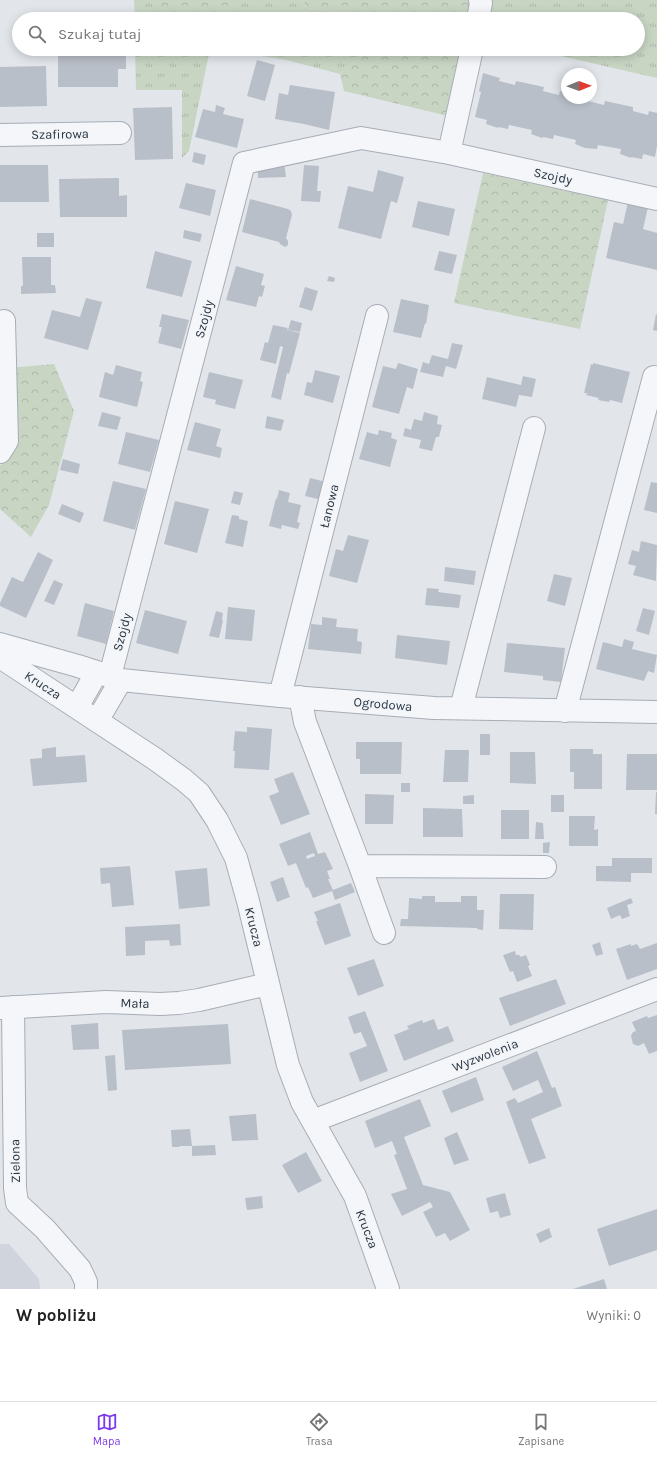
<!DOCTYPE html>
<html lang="pl">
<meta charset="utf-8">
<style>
:root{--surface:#fff;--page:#f6f6f6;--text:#222;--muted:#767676;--line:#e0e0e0;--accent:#7c3aed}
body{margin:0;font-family:Karla,sans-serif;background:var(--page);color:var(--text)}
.compass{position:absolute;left:561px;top:68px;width:36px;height:36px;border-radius:50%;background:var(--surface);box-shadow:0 2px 10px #0003;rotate:89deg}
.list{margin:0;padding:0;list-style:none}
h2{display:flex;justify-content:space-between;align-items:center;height:52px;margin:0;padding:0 16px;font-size:17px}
h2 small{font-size:13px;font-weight:400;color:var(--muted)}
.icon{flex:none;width:22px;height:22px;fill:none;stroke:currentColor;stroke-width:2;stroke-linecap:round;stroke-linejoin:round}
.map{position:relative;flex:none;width:657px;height:1289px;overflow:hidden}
.search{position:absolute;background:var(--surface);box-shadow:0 2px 10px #0003;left:12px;right:12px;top:12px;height:44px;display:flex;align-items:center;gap:10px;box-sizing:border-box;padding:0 14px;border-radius:22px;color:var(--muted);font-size:15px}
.sheet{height:112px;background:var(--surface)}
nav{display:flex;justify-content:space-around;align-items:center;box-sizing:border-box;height:56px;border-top:1px solid var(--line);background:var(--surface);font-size:11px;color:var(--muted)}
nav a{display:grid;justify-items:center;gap:2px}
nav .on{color:var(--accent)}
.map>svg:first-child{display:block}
</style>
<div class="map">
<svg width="657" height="1289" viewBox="0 0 657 1289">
<defs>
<pattern id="grass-tufts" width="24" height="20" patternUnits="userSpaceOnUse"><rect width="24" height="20" fill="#c8d5c3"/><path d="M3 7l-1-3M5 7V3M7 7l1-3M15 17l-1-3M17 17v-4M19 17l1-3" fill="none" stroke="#acb7a9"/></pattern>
<pattern id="forest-crowns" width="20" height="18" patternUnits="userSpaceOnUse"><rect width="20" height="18" fill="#c8d5c3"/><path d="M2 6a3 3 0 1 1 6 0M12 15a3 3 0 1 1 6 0" fill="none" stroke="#acb7a9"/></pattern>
</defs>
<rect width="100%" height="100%" fill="#e2e6eb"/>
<path fill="#d0d5dd" d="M 0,1244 L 9,1244 L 39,1279 L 40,1289 L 0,1289 Z"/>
<path fill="url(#grass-tufts)" d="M 134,0 L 303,0 L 307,8 L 353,14 L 354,19 L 135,19 Z
M 488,0 L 657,0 L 657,78 L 530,49 L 638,49 L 638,19 L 483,19 Z
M 135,49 L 210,49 L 189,151 L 182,158 L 182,90 L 136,90 Z
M 220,49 L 360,49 L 362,56 L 340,74 L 286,60 Z"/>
<path fill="url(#forest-crowns)" d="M 154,0 L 239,0 L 237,19 L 215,18 L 163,19 L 154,13 L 153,5 Z
M 303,0 L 471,0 L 470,19 L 354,19 L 353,14 L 307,8 Z
M 360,49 L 463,49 L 448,116 L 344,91 L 340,74 L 362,56 Z
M 483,173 L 608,200 L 580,329 L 454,303 Z
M 54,364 L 74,411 L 49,505 L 31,537 L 0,509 L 0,466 L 12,449 L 8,368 Z"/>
<path fill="#b9bfc8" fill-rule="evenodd" d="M 58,49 L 126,49 L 126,69 L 118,69 L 118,87 L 58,87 Z
M 257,60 L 275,65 L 265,101 L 247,96 Z
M 46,66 L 47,106 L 0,107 L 0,67 Z
M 483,73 L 500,78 L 499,81 L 515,85 L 516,81 L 544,87 L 543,91 L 559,95 L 560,91 L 567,92 L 567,98 L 589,98 L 588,101 L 604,105 L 605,101 L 633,107 L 633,111 L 648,115 L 649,111 L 657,113 L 657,146 L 655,157 L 643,154 L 642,159 L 631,157 L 631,158 L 620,154 L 621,149 L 598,145 L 597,149 L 585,148 L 575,144 L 576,140 L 554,135 L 553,139 L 543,137 L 542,138 L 531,134 L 532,130 L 509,125 L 508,129 L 498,127 L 498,128 L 486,124 L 487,120 L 475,117 L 481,92 L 479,91 Z
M 290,85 L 335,92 L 329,130 L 304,124 L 275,119 L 279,93 L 288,95 Z
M 216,105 L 225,108 L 223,114 L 244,119 L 237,148 L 195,137 L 203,109 L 215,112 Z
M 172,107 L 173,159 L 135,160 L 133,108 Z
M 194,152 L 206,155 L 204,165 L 192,162 Z
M 284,162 L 286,177 L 258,178 L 258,169 Z
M 0,165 L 48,165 L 49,202 L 0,202 Z
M 304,165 L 319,166 L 317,191 L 321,191 L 320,202 L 301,201 Z
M 378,170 L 404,177 L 397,203 L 391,201 L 381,239 L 338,228 L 348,186 L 373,192 Z
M 119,178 L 119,196 L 127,195 L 127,217 L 60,217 L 59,179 Z
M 186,183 L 216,190 L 210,216 L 179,208 Z
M 250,199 L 288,209 L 291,211 L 292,215 L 286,238 L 288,241 L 288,245 L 285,247 L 280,244 L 279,242 L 242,232 Z
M 418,201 L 455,209 L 449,236 L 412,227 Z
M 628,202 L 648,207 L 643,229 L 657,233 L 657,270 L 606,258 L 614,222 L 623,224 Z
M 184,230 L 202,234 L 200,242 L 183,238 Z
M 37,233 L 54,233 L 54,247 L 37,247 Z
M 155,251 L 192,261 L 182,297 L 146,288 Z
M 439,251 L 457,255 L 452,274 L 434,270 Z
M 22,257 L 51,257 L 51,285 L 55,285 L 56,293 L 21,294 L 21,286 L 23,286 Z
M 236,266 L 264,274 L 261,285 L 265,286 L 262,297 L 259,296 L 256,307 L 226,300 Z
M 329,276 L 335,278 L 334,282 L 327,281 Z
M 305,287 L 318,291 L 312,311 L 299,307 Z
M 86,298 L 102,302 L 88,350 L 44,338 L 52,310 L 80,317 Z
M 401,299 L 429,305 L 426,324 L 425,323 L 421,338 L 393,332 Z
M 162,314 L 189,320 L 181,349 L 158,343 L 162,327 L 159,327 Z
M 656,314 L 657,315 L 657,331 L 653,330 Z
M 291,320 L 302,323 L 300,332 L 288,330 Z
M 273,325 L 288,328 L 287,330 L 300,333 L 289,374 L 287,373 L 281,400 L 271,397 L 283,347 L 280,346 L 276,364 L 260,360 L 265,342 L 268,343 Z
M 452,343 L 463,345 L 456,369 L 446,366 L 443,377 L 420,372 L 423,362 L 429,364 L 432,355 L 448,359 Z
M 398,363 L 418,369 L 413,389 L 407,387 L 399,414 L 372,407 L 383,366 L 396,369 Z
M 593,363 L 630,372 L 622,403 L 610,400 L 609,402 L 598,400 L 599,398 L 586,395 L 587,393 L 584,393 L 591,364 L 593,365 Z
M 116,365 L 142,372 L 140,381 L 143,382 L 137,407 L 99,397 L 105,372 L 113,375 Z
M 315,370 L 340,376 L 333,403 L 304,395 L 307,382 L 312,383 Z
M 209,372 L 243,380 L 235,409 L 215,404 L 216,400 L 203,397 Z
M 523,376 L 536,379 L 532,397 L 519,395 L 516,407 L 482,399 L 487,377 L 521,385 Z
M 102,412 L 121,417 L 117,430 L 98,426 Z
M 424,412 L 438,416 L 437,424 L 442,425 L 439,437 L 436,437 L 432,451 L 419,448 L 421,440 L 403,436 L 405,428 L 411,430 L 414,419 L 422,421 Z
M 267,416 L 284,420 L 281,431 L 265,428 Z
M 195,422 L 221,429 L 216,446 L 222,448 L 220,458 L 187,450 Z
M 379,430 L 392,433 L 391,438 L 397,440 L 390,467 L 359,459 L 367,432 L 378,435 Z
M 126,432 L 159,440 L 150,472 L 118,464 Z
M 63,459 L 80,464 L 78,474 L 60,470 Z
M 310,478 L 326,482 L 322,500 L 305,496 Z
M 113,481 L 146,489 L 135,530 L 103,521 Z
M 651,482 L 657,483 L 657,513 L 644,510 Z
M 279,490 L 290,493 L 288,502 L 301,505 L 297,522 L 300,523 L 298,529 L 282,525 L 281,529 L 269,526 L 276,498 L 277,499 Z
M 234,491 L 243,493 L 240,505 L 231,503 Z
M 175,501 L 209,509 L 197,553 L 164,544 Z
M 62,504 L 84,513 L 80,523 L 58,514 Z
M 232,515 L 239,516 L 239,519 L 248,521 L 243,547 L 225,543 Z
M 348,535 L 369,540 L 357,583 L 329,576 L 336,549 L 343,551 Z
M 641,541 L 657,545 L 656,581 L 633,575 L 636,566 L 628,564 L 632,550 L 639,552 Z
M 38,552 L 53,560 L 26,618 L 0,606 L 0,603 L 12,577 L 23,582 Z
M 445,567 L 476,571 L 474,585 L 444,581 Z
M 554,574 L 572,578 L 565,606 L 547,601 Z
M 54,580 L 63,584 L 54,605 L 44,601 Z
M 427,588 L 439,589 L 438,592 L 461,595 L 459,608 L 425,605 Z
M 85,603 L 114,611 L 106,644 L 77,636 Z
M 228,607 L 255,610 L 252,641 L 225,639 Z
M 643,608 L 655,611 L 649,635 L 636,631 Z
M 145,610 L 187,621 L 178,654 L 136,643 Z
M 216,611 L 223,613 L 222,620 L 223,621 L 219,638 L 209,636 Z
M 322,617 L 337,619 L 336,627 L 358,629 L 357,641 L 362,642 L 361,654 L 308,649 L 311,624 L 322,625 Z
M 397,635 L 450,641 L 447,665 L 395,658 Z
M 624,639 L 634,642 L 632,649 L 657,655 L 654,673 L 648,671 L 644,681 L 596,669 L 603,642 L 622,647 Z
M 507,643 L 565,648 L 561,682 L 543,680 L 543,676 L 504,672 Z
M 247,727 L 272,729 L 269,770 L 234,768 L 235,751 L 233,751 L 235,731 L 247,732 Z
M 480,734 L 490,734 L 490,755 L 480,755 Z
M 356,742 L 402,742 L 401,774 L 360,774 L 360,759 L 356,759 Z
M 56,747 L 56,757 L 85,755 L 87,782 L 33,786 L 30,759 L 42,758 L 42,749 Z
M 570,749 L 593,749 L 593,754 L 602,754 L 602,789 L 574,789 L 574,772 L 570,772 Z
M 445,750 L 469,750 L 468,782 L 443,782 Z
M 510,752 L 535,752 L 536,784 L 510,783 Z
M 627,754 L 657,754 L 657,790 L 626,790 Z
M 293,772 L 310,814 L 281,825 L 269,796 L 279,792 L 274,779 Z
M 401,783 L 410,783 L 410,792 L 401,792 Z
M 656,792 L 657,792 L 657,814 L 655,814 Z
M 365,794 L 394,795 L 393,824 L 365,824 Z
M 474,795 L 474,804 L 463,804 L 463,796 Z
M 551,795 L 564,795 L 564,812 L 551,812 Z
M 423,808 L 462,809 L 463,837 L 423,837 Z
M 501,810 L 529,810 L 529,839 L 501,839 Z
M 569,816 L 595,816 L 594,830 L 598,829 L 598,846 L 569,846 Z
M 536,822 L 543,823 L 544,839 L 535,839 Z
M 310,832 L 318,854 L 325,852 L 333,869 L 327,871 L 330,879 L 328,879 L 333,890 L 351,883 L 355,892 L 335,900 L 332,891 L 313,898 L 308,887 L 306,888 L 296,863 L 288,866 L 279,844 ZM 314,853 L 315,856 L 307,859 L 306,856 Z
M 550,842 L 549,853 L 543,853 L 543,843 Z
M 612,858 L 652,858 L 652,873 L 631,873 L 631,882 L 596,881 L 596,866 L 612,866 Z
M 130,866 L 134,905 L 112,907 L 110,883 L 101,884 L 100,868 Z
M 207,868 L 210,906 L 179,909 L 175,871 Z
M 283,877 L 290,897 L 277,902 L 270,882 Z
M 500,894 L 534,894 L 533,930 L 499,929 Z
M 422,896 L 435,896 L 435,902 L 461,902 L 461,896 L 477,896 L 477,910 L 484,910 L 483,930 L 477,929 L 477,928 L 400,926 L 401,919 L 408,919 L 409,898 L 422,899 Z
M 631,898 L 633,903 L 627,905 L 630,916 L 622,919 L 620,915 L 611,919 L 607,908 Z
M 340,903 L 351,936 L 325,945 L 316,921 L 318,921 L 314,912 Z
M 180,924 L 181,945 L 170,946 L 169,940 L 145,941 L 145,955 L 126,956 L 125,927 Z
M 600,942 L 603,954 L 596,956 L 592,945 Z
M 657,943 L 657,969 L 627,980 L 616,949 L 631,944 L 631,946 L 637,944 L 640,949 Z
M 515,951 L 516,955 L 519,955 L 521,957 L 526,955 L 530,965 L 528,966 L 532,976 L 517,982 L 513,971 L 510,972 L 503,955 Z
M 374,959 L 384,986 L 358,996 L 347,968 Z
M 556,979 L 566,1004 L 510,1026 L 499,998 Z
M 365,1011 L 388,1071 L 360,1082 L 349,1053 L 367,1046 L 361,1032 L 354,1034 L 348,1017 Z
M 657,1015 L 657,1051 L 649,1054 L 644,1043 L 638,1046 L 633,1044 L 631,1036 L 633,1032 L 636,1031 L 632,1022 L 647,1016 L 648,1018 Z
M 434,1019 L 438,1030 L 448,1026 L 454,1041 L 404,1061 L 394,1035 L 409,1029 L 407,1026 L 422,1020 L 423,1023 Z
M 98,1023 L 99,1049 L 73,1050 L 71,1025 Z
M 228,1024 L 231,1064 L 125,1070 L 122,1030 Z
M 537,1051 L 552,1088 L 555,1087 L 562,1106 L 531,1119 L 546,1158 L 529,1164 L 506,1102 L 515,1098 L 518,1103 L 543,1092 L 538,1080 L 513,1091 L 502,1067 Z
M 115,1055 L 117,1090 L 108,1091 L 105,1056 Z
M 476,1077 L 484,1100 L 451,1113 L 442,1091 Z
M 420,1099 L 431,1126 L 404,1137 L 423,1185 L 450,1192 L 470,1230 L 450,1241 L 445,1233 L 436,1237 L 423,1212 L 433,1207 L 430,1202 L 402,1216 L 391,1194 L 407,1189 L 394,1155 L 397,1154 L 392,1141 L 375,1148 L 365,1121 Z
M 256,1114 L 258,1140 L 232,1141 L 229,1116 Z
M 190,1129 L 192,1146 L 179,1146 L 180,1147 L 172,1147 L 171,1130 Z
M 457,1132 L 469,1160 L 454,1165 L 444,1138 Z
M 215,1145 L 216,1155 L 192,1156 L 192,1146 Z
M 306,1152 L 322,1181 L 298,1193 L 282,1165 Z
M 505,1193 L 511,1215 L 500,1218 L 498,1211 L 490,1213 L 486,1198 Z
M 262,1196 L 263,1208 L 247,1210 L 245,1198 Z
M 657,1209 L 657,1250 L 609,1266 L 597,1229 Z
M 549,1228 L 552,1237 L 540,1243 L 536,1234 Z
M 604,1279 L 607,1289 L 573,1289 Z"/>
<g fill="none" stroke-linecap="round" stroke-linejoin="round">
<g stroke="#a7adb5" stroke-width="24">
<path id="minor" d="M 478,19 L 481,3 L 480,0
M 0,135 L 120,133
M 449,153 L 657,199
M 0,452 L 7,441 L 4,321
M 0,644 L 78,666 L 121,680 L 141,682 L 280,696 L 434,708 L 657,712
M 0,657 L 155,759 L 184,780 L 199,793 L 217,820 L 236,858 L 248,901 L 288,1065 L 302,1102 L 355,1196 L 388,1289
M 110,676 L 244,163 L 361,138 L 449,153 L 472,49
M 280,696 L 377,316
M 300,697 L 305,722 L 360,866 L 545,867
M 77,707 L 97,672
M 461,708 L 534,428
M 565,711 L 654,377
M 97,721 L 121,680
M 360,866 L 384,933
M 13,1007 L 15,1188 L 17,1203 L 45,1229 L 80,1269 L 86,1282 L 86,1289
M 0,1008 L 106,1002 L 160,1004 L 179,1003 L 199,1000 L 268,984
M 313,1121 L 657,989"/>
</g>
<use href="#minor" stroke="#f5f6f9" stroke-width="22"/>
</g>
<g text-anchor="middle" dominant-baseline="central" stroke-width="3" stroke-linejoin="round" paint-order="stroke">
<g font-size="13" fill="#2a3443" stroke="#f2f5f8">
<text transform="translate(60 134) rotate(-1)">Szafirowa</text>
<text transform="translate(553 176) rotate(12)">Szojdy</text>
<text transform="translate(204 319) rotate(-75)">Szojdy</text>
<text transform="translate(329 506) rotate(-76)">Łanowa</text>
<text transform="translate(122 632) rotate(-75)">Szojdy</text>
<text transform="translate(43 685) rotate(33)">Krucza</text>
<text transform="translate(383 704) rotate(5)">Ogrodowa</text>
<text transform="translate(254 927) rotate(76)">Krucza</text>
<text transform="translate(135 1003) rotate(2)">Mała</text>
<text transform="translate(485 1055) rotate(-21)">Wyzwolenia</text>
<text transform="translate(15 1161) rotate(-91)">Zielona</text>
<text transform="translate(367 1229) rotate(69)">Krucza</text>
</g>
</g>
</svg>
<svg class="compass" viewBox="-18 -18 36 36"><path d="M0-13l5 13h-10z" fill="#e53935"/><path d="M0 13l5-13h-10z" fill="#767676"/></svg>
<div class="search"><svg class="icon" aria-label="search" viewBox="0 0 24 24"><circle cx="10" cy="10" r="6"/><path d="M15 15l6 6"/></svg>Szukaj tutaj</div>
</div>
<section class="sheet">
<h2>W pobliżu<small>Wyniki: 0</small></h2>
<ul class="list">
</ul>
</section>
<nav>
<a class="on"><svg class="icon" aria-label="map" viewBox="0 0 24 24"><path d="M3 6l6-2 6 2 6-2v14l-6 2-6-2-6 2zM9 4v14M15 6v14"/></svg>Mapa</a>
<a><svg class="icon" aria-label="directions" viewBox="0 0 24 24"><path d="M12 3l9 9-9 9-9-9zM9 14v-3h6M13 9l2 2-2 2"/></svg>Trasa</a>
<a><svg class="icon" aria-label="saved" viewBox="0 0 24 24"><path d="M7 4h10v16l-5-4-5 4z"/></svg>Zapisane</a>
</nav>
